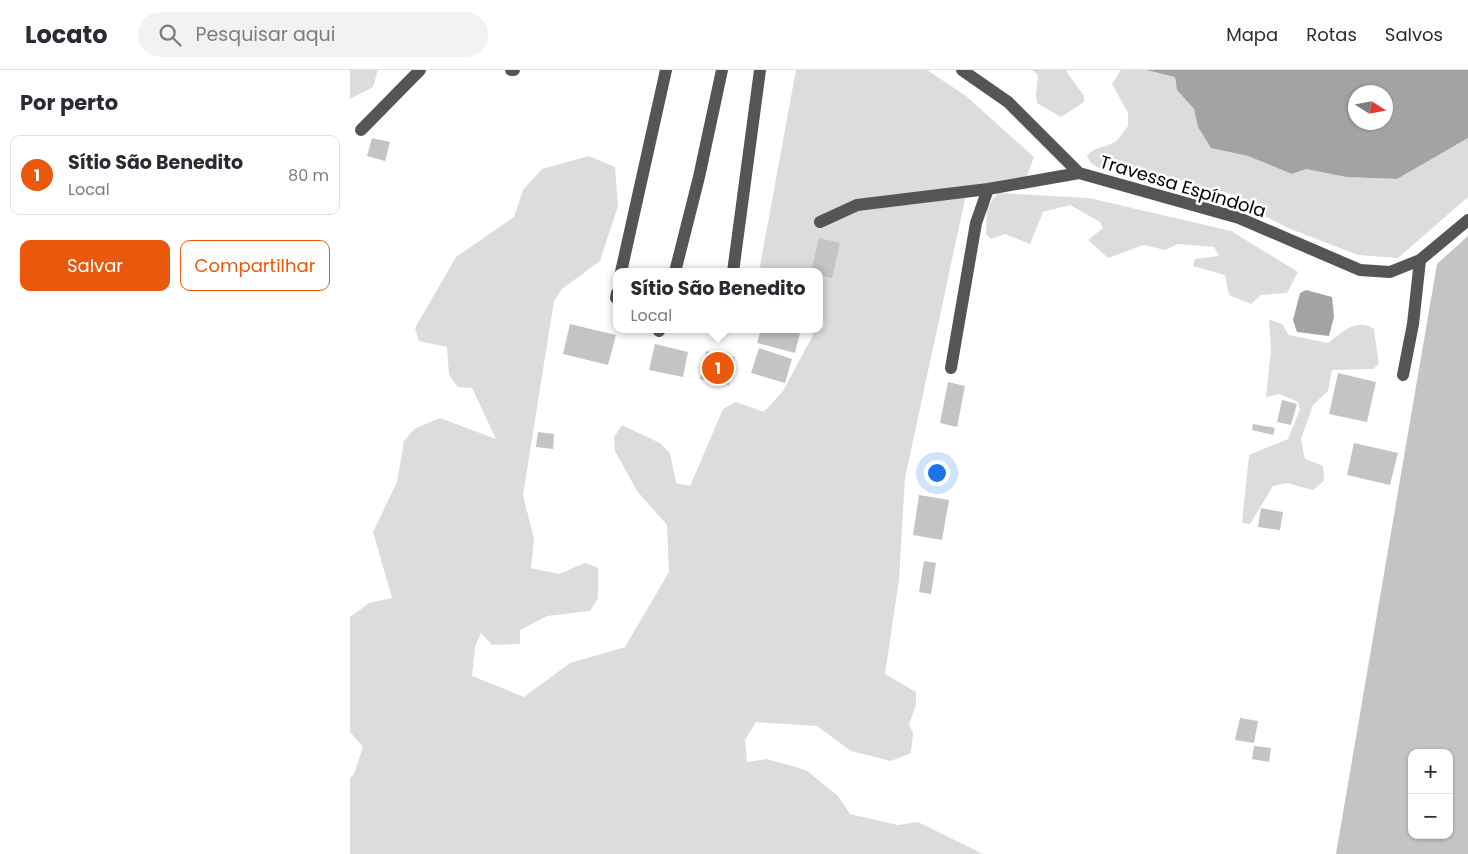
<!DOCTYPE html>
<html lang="pt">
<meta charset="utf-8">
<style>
:root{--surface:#fff;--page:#f2f2f3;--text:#2b2b33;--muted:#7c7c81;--line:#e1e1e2;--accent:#ea580c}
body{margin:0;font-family:Poppins,sans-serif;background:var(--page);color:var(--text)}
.controls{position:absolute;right:15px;bottom:15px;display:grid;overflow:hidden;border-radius:10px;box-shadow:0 1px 4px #0004}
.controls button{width:45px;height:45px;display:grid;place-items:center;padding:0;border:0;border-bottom:1px solid var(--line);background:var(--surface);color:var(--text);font:25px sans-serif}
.compass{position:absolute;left:998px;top:15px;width:45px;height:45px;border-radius:50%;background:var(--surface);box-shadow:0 1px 4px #0004;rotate:101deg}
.you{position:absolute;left:586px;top:402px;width:18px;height:18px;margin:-12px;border:4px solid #fff;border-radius:50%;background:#1a73e8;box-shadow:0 0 0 8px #1a73e833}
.badge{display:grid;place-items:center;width:32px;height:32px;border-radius:50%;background:var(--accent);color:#fff;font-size:16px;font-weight:700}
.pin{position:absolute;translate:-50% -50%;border:2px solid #fff;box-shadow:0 1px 5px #0006}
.popup{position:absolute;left:263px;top:198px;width:210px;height:65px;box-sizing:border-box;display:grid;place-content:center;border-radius:10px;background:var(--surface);filter:drop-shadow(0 1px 4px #0005);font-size:16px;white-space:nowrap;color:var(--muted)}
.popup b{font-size:19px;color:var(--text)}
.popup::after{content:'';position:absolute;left:50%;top:100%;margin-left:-10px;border:10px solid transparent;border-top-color:var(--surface)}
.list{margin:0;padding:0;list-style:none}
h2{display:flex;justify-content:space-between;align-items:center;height:65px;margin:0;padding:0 20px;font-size:21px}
h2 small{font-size:16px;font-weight:400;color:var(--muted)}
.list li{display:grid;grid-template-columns:32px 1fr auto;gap:15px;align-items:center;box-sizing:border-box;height:80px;margin:0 10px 10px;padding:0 10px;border:1px solid var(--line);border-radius:10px}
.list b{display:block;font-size:19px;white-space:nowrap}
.list p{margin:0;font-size:16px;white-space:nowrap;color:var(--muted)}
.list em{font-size:16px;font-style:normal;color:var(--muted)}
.actions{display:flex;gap:10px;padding:15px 20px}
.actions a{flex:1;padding:11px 0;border:1px solid var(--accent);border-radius:10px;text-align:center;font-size:18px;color:var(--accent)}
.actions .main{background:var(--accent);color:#fff}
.icon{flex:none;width:28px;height:28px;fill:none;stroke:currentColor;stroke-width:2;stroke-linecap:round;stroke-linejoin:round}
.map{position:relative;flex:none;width:1118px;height:784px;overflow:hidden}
header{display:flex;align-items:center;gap:30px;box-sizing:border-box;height:70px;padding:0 25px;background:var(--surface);border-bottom:1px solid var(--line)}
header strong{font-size:24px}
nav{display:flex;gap:28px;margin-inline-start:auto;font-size:18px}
.search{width:350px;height:45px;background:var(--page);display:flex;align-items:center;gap:12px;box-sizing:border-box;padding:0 18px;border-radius:28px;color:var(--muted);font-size:19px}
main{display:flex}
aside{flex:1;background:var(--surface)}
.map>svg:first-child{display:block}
</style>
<header>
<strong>Locato</strong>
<div class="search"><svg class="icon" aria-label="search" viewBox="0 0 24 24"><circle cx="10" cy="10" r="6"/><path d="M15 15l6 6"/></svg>Pesquisar aqui</div>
<nav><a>Mapa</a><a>Rotas</a><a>Salvos</a></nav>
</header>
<main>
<aside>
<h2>Por perto<small></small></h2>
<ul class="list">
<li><span class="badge">1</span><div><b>Sítio São Benedito</b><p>Local</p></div><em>80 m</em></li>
</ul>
<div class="actions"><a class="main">Salvar</a><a>Compartilhar</a></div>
</aside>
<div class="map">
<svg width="1118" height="784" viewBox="0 0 1118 784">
<rect width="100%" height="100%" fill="#fff"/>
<path fill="#dcdcdc" d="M 0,0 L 28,0 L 23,17 L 0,29 Z
M 446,0 L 577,0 L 616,26 L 684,87 L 674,114 L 617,120 L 555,408 L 549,510 L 535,604 L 566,622 L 566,635 L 559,655 L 563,663 L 561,683 L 541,691 L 501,681 L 467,656 L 406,652 L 395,670 L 397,692 L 417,689 L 456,700 L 488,726 L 500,744 L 548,755 L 568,752 L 633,784 L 0,784 L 0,708 L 4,704 L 13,677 L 0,662 L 0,547 L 19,533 L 42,528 L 23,462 L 47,412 L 54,371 L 64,359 L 90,348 L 146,369 L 122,318 L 108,317 L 99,305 L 97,277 L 69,271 L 65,258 L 106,187 L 164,147 L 173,120 L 192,99 L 239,86 L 265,97 L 268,136 L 250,191 L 212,219 L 204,231 L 173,425 L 184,469 L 181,498 L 209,504 L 235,493 L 248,498 L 248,528 L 240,541 L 197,546 L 170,560 L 170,574 L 142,575 L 131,563 L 125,577 L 122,606 L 174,627 L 220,593 L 275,577 L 319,502 L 317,455 L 287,421 L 265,381 L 264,367 L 272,355 L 310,373 L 320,383 L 326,413 L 340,416 L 373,339 L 386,332 L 414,342 L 433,321 L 463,265 L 461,259 L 469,259 L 469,202 L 415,202 L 410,196 Z
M 682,0 L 719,0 L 716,1 L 734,26 L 734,32 L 711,47 L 687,33 L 686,25 L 688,5 Z
M 771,0 L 796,0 L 825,7 L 827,20 L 844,39 L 848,57 L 861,78 L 898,86 L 942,104 L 956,99 L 996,107 L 1047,109 L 1118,68 L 1118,127 L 1048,188 L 1008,185 L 938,158 L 913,145 L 889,126 L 786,98 L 749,98 L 740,92 L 737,86 C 746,75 756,78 765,72 C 770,68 774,61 778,56 L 778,43 L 762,14 Z
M 648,123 L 739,128 L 881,161 L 948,202 L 937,223 L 911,225 L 901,234 L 879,225 L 875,205 L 843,196 L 845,189 L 869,186 L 864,177 L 828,174 L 815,180 L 794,175 L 758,188 L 738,170 L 753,158 L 750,152 L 720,135 L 693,142 L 680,174 L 655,164 L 641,169 L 636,164 L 637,137 Z
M 919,249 L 932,254 L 939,265 L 978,273 C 991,263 1007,247 1024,259 L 1029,294 L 1023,299 L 982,300 L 978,321 L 963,335 L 951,369 L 955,389 L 973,396 L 974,411 L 963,420 L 937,413 L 923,416 L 900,454 L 892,453 L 899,385 L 938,369 L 950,339 L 948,332 L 930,324 L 916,327 L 921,280 Z"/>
<path fill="#a3a3a3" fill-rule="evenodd" d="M 796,0 L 1118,0 L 1118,68 L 1047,109 L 996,107 L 956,99 L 942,104 L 898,86 L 861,78 L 848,57 L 844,39 L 827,20 L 825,7 ZM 1036,22 L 1036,52 L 1006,52 L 1006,22 Z
M 956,220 L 982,227 L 984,247 L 979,266 L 947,262 L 943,250 L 950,223 Z"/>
<path fill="#c4c4c4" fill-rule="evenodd" d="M 22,68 L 40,72 L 35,91 L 17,86 Z
M 1118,166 L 1118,784 L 986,784 L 1087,194 ZM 1062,683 L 1099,683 L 1099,765 L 1062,765 Z
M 469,168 L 490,173 L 482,208 L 469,205 L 469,202 L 461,202 Z
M 220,254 L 266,265 L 258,295 L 213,284 Z
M 411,259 L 451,259 L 445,283 L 407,273 Z
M 305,274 L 338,282 L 333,307 L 299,300 Z
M 409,278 L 442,289 L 435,313 L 401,303 Z
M 356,281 L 385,287 L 379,315 L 350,309 Z
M 988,303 L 1026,312 L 1017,352 L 979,344 Z
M 598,312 L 615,316 L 607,357 L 590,353 Z
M 932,330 L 947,334 L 941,355 L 927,352 Z
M 903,354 L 925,358 L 923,365 L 902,360 Z
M 188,362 L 204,364 L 203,379 L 186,377 Z
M 1004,373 L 1048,383 L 1040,415 L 997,405 Z
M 569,425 L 599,430 L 592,470 L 563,465 Z
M 911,438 L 933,442 L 930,460 L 908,457 Z
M 574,491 L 586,493 L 581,524 L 569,522 Z
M 890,648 L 908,651 L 904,673 L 885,670 Z
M 904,676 L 921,678 L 919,692 L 902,689 Z"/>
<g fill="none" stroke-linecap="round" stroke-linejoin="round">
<path stroke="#555" stroke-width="12" d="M 161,0 L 164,0
M 612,0 L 658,32 L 729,103 L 889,148 L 1010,200 L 1040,202 L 1070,190 L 1118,150
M 11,60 L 70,0
M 470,152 L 507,135 L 638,119 L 729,103
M 271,202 L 316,0
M 325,202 L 349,107 L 372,0
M 383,202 L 410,0
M 266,228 L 267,223
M 309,261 L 310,259
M 601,298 L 626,153 L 638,119
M 1053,305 L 1063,254 L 1070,190"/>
</g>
<g text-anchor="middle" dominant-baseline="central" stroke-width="5" stroke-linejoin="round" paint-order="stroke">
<g font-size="18" fill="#000" stroke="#fff">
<text transform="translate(833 116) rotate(17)">Travessa Espíndola</text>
</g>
</g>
</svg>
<div class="controls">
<button>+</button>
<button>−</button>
</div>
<svg class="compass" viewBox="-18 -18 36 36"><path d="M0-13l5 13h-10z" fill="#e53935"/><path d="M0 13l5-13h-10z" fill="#7c7c81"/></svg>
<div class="you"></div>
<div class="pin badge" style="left:368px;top:298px">1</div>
<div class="popup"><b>Sítio São Benedito</b>Local</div>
</div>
</main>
